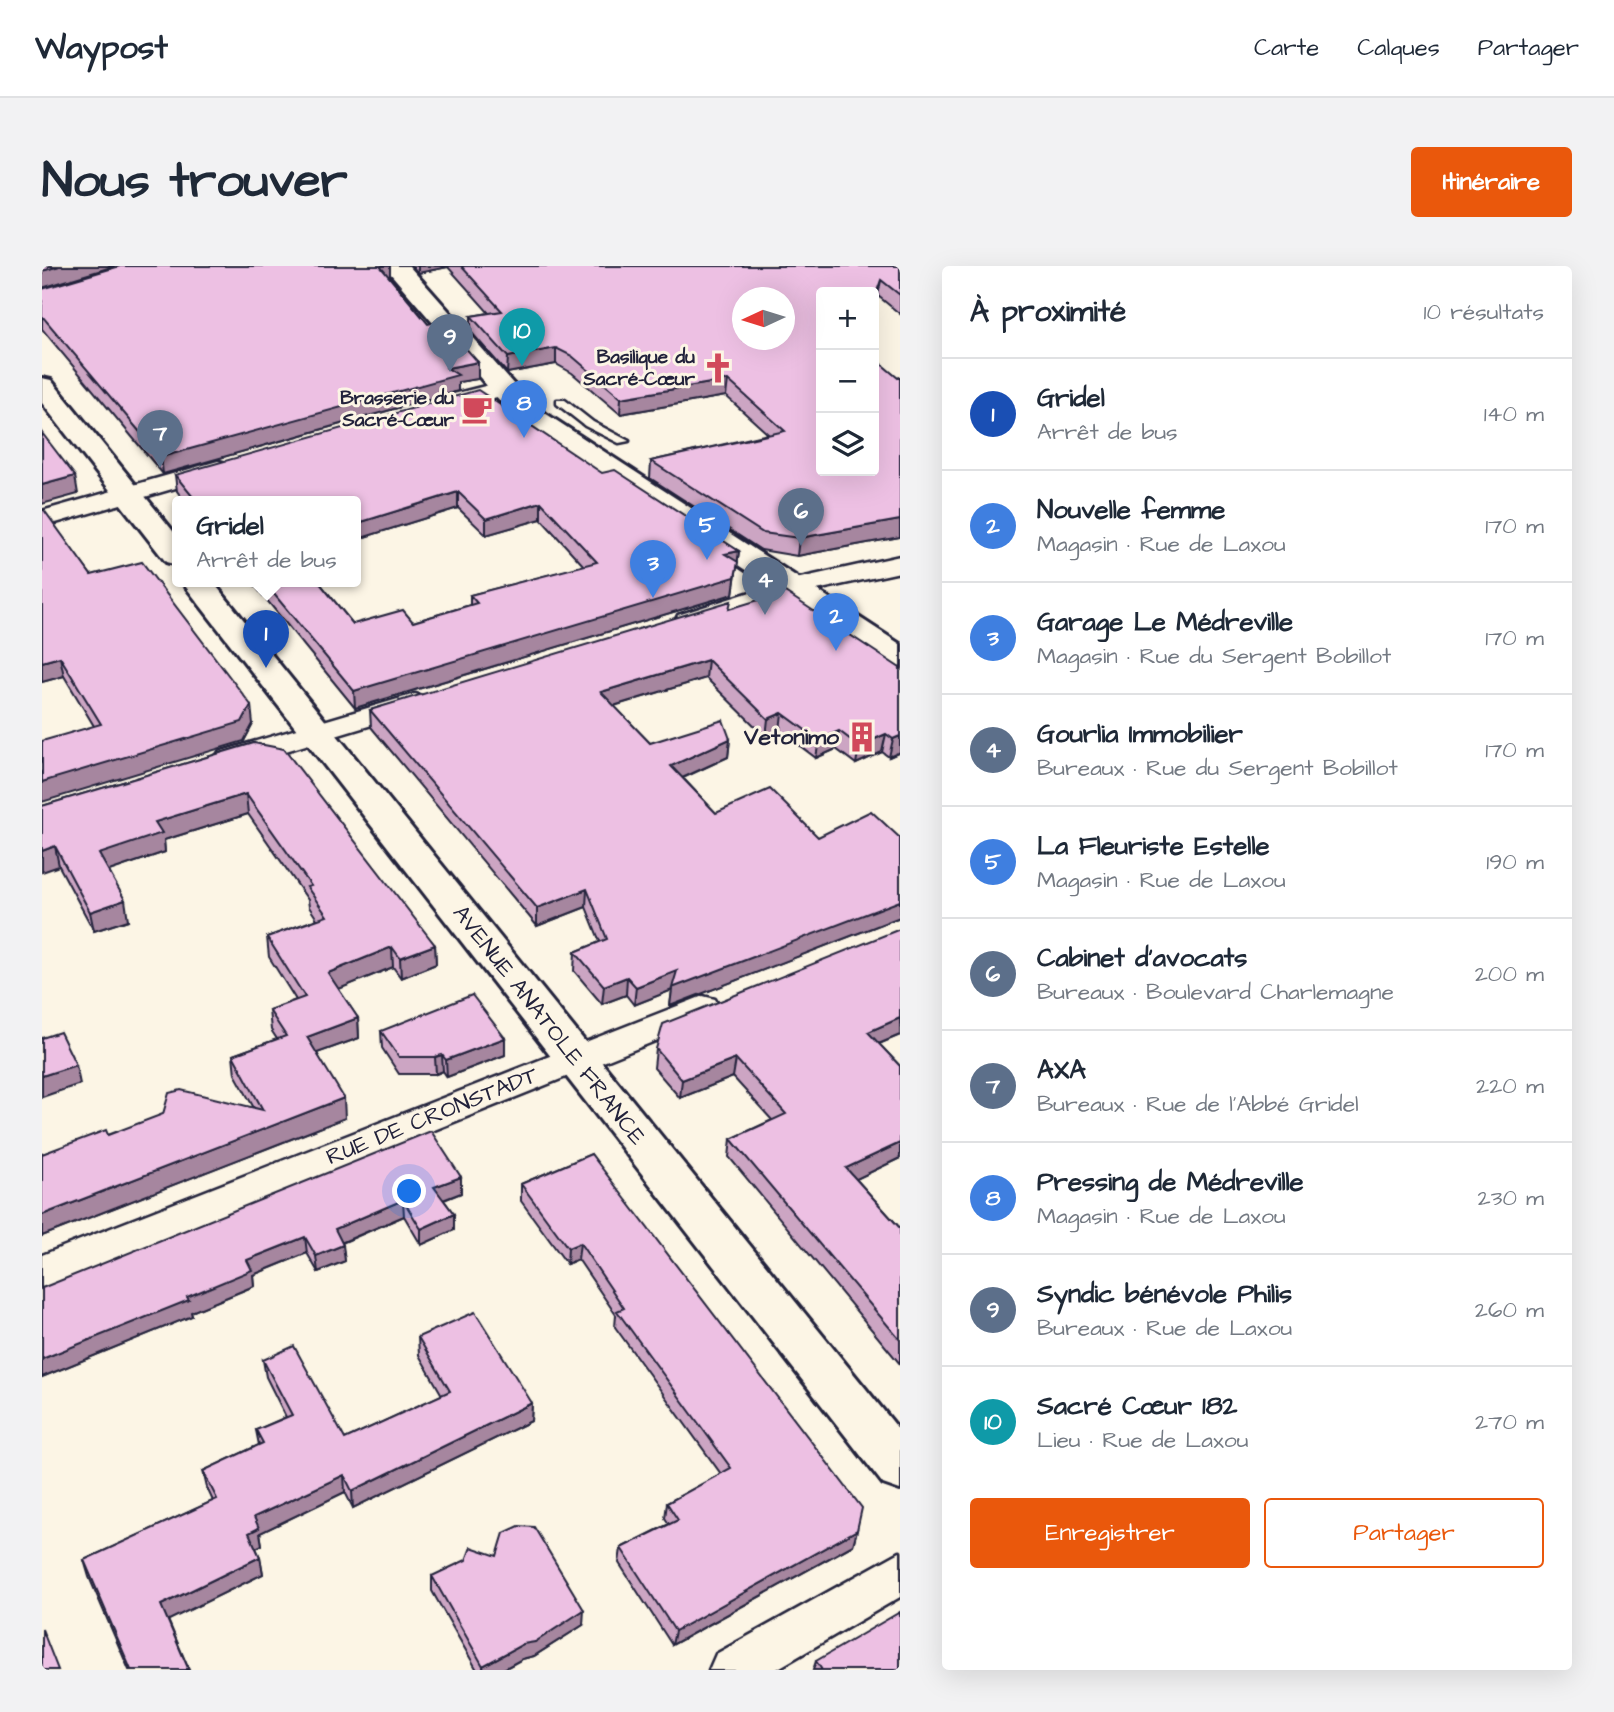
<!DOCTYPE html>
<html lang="fr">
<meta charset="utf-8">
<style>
:root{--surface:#fff;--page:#f2f2f3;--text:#1f2937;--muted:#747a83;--line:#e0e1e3;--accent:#ea580c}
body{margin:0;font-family:"Architects Daughter",sans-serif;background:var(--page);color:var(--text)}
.controls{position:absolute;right:21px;top:21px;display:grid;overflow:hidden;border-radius:7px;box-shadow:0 7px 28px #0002}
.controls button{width:63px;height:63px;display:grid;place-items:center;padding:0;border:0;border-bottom:2px solid var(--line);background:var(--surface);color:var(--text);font:35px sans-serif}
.compass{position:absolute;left:690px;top:21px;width:63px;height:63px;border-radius:50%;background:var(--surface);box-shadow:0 7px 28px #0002;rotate:266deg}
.you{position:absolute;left:368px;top:926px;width:24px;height:24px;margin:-18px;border:5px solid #fff;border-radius:50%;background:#1a73e8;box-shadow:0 0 0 10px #1a73e833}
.badge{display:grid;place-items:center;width:46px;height:46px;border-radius:50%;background:var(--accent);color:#fff;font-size:23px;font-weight:700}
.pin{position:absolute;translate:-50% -58px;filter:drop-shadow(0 2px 4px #0008)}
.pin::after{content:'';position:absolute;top:37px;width:24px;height:21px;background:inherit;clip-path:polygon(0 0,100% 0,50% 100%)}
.popup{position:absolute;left:130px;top:230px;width:189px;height:91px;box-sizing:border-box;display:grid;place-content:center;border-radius:7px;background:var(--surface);filter:drop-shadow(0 2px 5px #0005);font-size:23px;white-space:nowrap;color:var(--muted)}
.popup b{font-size:26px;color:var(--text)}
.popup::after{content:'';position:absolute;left:50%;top:100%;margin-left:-14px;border:14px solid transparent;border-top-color:var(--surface)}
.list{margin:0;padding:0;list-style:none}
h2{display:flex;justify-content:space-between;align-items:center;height:91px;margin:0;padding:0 28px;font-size:30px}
h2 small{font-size:23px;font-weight:400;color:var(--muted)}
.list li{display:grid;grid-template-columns:46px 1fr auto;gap:21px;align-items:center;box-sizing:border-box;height:112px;padding:0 28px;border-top:2px solid var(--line)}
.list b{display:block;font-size:26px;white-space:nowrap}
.list p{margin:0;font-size:23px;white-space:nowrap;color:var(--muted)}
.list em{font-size:23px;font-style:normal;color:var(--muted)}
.actions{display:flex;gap:14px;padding:21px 28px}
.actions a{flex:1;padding:16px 0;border:2px solid var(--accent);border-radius:7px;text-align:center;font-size:24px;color:var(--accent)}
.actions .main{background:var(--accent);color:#fff}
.icon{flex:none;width:38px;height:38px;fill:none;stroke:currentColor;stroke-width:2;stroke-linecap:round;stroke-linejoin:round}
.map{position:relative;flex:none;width:858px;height:1404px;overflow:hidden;border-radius:7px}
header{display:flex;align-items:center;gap:42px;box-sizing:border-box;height:98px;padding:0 35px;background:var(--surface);border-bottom:2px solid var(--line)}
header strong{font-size:33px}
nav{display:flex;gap:38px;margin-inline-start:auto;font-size:24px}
.intro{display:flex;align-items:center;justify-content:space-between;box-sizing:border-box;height:168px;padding:0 42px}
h1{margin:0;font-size:49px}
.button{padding:18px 32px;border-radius:7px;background:var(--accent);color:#fff;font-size:24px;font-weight:700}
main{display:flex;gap:42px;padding:0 42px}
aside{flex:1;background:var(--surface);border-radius:7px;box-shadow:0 7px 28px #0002}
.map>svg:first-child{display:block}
</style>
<header>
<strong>Waypost</strong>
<nav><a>Carte</a><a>Calques</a><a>Partager</a></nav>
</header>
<div class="intro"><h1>Nous trouver</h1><a class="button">Itinéraire</a></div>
<main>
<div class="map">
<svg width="858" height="1404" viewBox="0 0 858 1404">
<rect width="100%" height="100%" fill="#fcf5e5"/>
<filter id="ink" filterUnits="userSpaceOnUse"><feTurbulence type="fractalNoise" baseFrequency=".0143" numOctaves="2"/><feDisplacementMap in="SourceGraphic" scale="14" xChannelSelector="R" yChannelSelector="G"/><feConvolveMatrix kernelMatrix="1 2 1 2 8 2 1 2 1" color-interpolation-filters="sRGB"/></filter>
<g filter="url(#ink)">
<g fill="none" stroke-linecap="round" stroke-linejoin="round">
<g stroke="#22223b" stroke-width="5">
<path id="lane" d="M 515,134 L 523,134 L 551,156 L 587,175 L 577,177 L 543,160 L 515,138 Z"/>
</g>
<g stroke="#22223b" stroke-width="5">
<path id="street" d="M 459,116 L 470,123 L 467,128 L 396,146 L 388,144 L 384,139 L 388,134 Z
M 176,195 L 185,197 L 188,202 L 185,207 L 0,261 L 0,245 Z
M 858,290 L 858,306 L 756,328 L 646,363 L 636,361 L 633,355 L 636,349 L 740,316 Z
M 373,428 L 383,431 L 387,437 L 383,443 L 187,502 L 177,500 L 172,493 L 177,486 Z
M 661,730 L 673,733 L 678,742 L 673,751 L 0,1022 L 0,989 Z
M 858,1286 L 858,1331 L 733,1404 L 667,1404 L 674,1388 Z"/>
</g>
<g stroke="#22223b" stroke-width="6">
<path id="secondary" d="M 342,0 L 367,0 L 489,138 L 858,378 L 858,402 L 847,399 L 471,150 Z
M 0,112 L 9,114 L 135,270 L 135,299 L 124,296 L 0,137 Z
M 140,316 L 171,316 L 858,1165 L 858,1224 L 841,1218 Z"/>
</g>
<use href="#lane" fill="#fcf5e5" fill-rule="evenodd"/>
<use href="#street" fill="#fcf5e5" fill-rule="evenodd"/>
<use href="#secondary" fill="#fcf5e5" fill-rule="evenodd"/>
</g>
<path fill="#cca5c3" stroke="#22223b" stroke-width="2" d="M 78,0 L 348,0 L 347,11 L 386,58 L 436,96 L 436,113 L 416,116 L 416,125 L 121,208 L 0,63 L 0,23 Z
M 370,0 L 858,0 L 858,48 L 836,30 L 832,43 L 832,26 L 779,205 L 856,112 L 858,111 L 858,271 L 755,290 L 719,284 L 608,212 L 609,195 L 726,168 L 684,130 L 578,148 L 530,107 L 514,98 L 465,107 L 429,66 L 429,50 L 447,47 L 406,1 L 376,7 Z
M 560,207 L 697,285 L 691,328 L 313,442 L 210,316 L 277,316 L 311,358 L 371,356 L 428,339 L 428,329 L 542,300 L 499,253 L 444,269 L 416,242 L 313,274 L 313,236 L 143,236 L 135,225 L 133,209 Z
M 0,244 L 49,309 L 211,458 L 202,475 L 52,460 L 22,410 L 0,416 Z
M 688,342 L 858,402 L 858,486 L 847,491 L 840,486 L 814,498 L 794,483 L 774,492 L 738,465 L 724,471 L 664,412 L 572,440 L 608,477 L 688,473 L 686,491 L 641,512 L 674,547 L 776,571 L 858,571 L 858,651 L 628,740 L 630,724 L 592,739 L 584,729 L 560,738 L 532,705 L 533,686 L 558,676 L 544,641 L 495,660 L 329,461 L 328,444 Z
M 212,477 L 393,679 L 394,698 L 359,712 L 351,701 L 296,723 L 316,752 L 317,772 L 275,787 L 303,852 L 0,970 L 0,888 L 66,869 L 212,842 L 193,808 L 191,789 L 235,773 L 229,764 L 227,744 L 254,734 L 227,691 L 225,671 L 275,653 L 267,641 L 266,634 L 206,548 L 122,574 L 123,586 L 67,605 L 86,654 L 52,665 L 17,600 L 0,540 Z
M 858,663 L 858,769 L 837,778 L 858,800 L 858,892 L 814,913 L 858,962 L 858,1098 L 687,891 L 689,873 L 730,854 L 691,811 L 638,832 L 612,802 L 614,783 Z
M 339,765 L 463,772 L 463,789 L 405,811 L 401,805 L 394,808 L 357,808 L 340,782 Z
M 549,888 L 815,1264 L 811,1279 L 630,1379 L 577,1297 L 579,1282 L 627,1258 L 623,1252 L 625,1237 L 679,1208 L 573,1061 L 574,1049 L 536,993 L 525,998 L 479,935 L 479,918 Z
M 419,911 L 419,927 L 402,934 L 412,948 L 412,964 L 379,979 L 362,950 L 300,977 L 303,995 L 276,1006 L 265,987 L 211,1009 L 212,1020 L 149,1046 L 150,1050 L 0,1111 L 0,1022 Z
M 376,1071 L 490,1137 L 489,1155 L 311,1242 L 303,1226 L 218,1267 L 220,1279 L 214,1282 L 218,1291 L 221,1308 L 126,1354 L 147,1404 L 87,1404 L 47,1311 L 42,1294 L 171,1235 L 165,1222 L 161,1205 L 217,1179 L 214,1164 L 244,1151 L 224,1111 L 221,1094 L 303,1173 L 400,1129 L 377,1089 Z
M 390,1310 L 541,1359 L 492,1390 L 480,1393 L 460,1404 L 435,1404 L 390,1325 Z
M 774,1395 L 858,1404 L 771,1404 Z"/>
<path fill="#a6869f" stroke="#22223b" stroke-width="2" d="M 17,0 L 73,0 L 0,22 L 0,5 Z
M 336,0 L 348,0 L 348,11 L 336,13 Z
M 376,0 L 406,0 L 406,1 L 376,7 Z
M 839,14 L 836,30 L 832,43 L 832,34 Z
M 514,82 L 514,98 L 465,107 L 466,91 Z
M 436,96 L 436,113 L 416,116 L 416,125 L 121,208 L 119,191 L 405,102 Z
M 686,114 L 684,130 L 578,148 L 579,132 Z
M 33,210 L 36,228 L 0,238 L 0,219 Z
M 416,226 L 416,242 L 313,274 L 313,258 Z
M 499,236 L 499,253 L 444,269 L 444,253 Z
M 858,254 L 858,271 L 755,290 L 757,272 Z
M 697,285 L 691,328 L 313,442 L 312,425 L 683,288 Z
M 18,391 L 22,410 L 0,416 L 0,396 Z
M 666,394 L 664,412 L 558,444 L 559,426 Z
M 209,439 L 211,458 L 202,475 L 0,536 L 0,516 Z
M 740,447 L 738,465 L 724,471 L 726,453 Z
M 797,465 L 794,483 L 774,492 L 777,474 Z
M 844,468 L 840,486 L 814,498 L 817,480 Z
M 858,470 L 858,486 L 847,491 L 851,473 Z
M 688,473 L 686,491 L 627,518 L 629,500 Z
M 204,528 L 206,548 L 122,574 L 123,586 L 61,607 L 57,588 L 113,556 Z
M 13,580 L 17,600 L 0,606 L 0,585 Z
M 545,623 L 544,641 L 495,660 L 495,642 Z
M 83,634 L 86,654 L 52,665 L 48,646 Z
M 858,635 L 858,651 L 628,740 L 630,724 L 592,739 L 594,721 L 635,705 Z
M 393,679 L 394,698 L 359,712 L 358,692 Z
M 350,681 L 351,701 L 287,727 L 286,707 Z
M 585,711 L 584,729 L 560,738 L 562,720 Z
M 316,752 L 317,772 L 267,790 L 265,771 Z
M 858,752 L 858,769 L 822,784 L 826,766 Z
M 463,772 L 463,789 L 405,811 L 404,794 Z
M 400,789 L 401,805 L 394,808 L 393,791 Z
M 694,793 L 691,811 L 638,832 L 640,814 Z
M 34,799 L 38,818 L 0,831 L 0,810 Z
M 302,832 L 303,852 L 0,970 L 0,949 Z
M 858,877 L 858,892 L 800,920 L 804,902 Z
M 419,911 L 419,927 L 393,937 L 392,921 Z
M 361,934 L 362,950 L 294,979 L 293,963 Z
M 412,948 L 412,964 L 379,979 L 379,963 Z
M 263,971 L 265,987 L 211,1009 L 212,1020 L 149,1046 L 150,1050 L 0,1111 L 0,1093 L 145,1031 L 205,994 Z
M 538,977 L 536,993 L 525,998 L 526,982 Z
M 301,979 L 303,995 L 276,1006 L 274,990 Z
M 490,1137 L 489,1155 L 311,1242 L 310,1225 Z
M 302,1209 L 303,1226 L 218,1267 L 220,1279 L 210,1284 L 207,1267 L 212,1251 Z
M 815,1264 L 811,1279 L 630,1379 L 633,1365 Z
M 218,1291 L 221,1308 L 123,1356 L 119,1339 Z
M 542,1344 L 541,1359 L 492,1390 L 480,1393 L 460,1404 L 441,1404 L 441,1400 Z"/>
<path fill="#edc0e3" stroke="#22223b" stroke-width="2" fill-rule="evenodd" d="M 0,0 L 17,0 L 0,5 Z
M 78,0 L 338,0 L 386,58 L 400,55 L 436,96 L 405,102 L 416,109 L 119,191 L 0,50 L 0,23 Z
M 419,0 L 858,0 L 858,29 L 839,14 L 832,34 L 832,26 L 779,26 L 779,205 L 832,205 L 832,92 L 856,112 L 858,111 L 858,254 L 757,272 L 721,267 L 609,195 L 743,165 L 686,114 L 579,132 L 530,90 L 514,82 L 466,91 L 429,50 L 460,45 ZM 701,32 L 743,32 L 743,74 L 701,74 Z
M 436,124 L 560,207 L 573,204 L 697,285 L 683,288 L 696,296 L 693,311 L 312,425 L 222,316 L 277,316 L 311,358 L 361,344 L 371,356 L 435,337 L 428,329 L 555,296 L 499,236 L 444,253 L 416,226 L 313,258 L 313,236 L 155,236 L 133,209 Z
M 0,167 L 33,210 L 0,219 Z
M 0,244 L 2,244 L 49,309 L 100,296 L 209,439 L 200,456 L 0,516 L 0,475 L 59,458 L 18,391 L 0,396 Z
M 743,326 L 858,402 L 858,470 L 851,473 L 844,468 L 817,480 L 797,465 L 777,474 L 740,447 L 726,453 L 666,394 L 559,426 L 608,477 L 681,454 L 688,473 L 629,500 L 674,547 L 728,523 L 776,571 L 829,545 L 857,571 L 858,571 L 858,635 L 630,722 L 635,705 L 594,721 L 585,711 L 562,720 L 533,686 L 565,673 L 545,623 L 495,642 L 328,444 L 689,335 L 687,343 Z
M 212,477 L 242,483 L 393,679 L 358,692 L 350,681 L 286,707 L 316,752 L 265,771 L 302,832 L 0,949 L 0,888 L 64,864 L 66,869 L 121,848 L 127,827 L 139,824 L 221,844 L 191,789 L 244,770 L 227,744 L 263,731 L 225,671 L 285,650 L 265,621 L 269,620 L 204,528 L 113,556 L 120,567 L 57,588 L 83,634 L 48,646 L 13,580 L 0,585 L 0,540 Z
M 858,663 L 858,752 L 826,766 L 858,800 L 858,877 L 804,902 L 858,962 L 858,1074 L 689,873 L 744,848 L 694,793 L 640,814 L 614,783 L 621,758 Z
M 430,729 L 463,772 L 404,794 L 400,789 L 393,791 L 357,791 L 339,765 Z
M 18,766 L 34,799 L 0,810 L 0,772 Z
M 389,865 L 419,911 L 392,921 L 412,948 L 379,963 L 361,934 L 293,963 L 301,979 L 274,990 L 263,971 L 205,994 L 210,1004 L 145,1031 L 147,1034 L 0,1093 L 0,1022 Z
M 549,888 L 820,1242 L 815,1264 L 633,1365 L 579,1282 L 636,1254 L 625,1237 L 689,1202 L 575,1045 L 582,1042 L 538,977 L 526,982 L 479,918 Z
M 433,1046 L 490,1137 L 310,1225 L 302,1209 L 212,1251 L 217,1262 L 207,1267 L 218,1291 L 119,1339 L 146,1402 L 143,1404 L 89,1404 L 42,1294 L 175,1233 L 161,1205 L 221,1177 L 214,1164 L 250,1149 L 221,1094 L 252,1080 L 303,1173 L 408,1125 L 376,1071 Z
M 477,1260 L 492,1261 L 542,1344 L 493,1376 L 481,1378 L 441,1400 L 390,1310 L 424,1294 L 429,1281 L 455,1290 L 462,1267 Z
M 858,1346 L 858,1404 L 780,1404 L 774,1395 Z
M 0,1363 L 16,1404 L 0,1404 Z"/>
</g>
<defs>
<g id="church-bare" transform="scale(2.415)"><path d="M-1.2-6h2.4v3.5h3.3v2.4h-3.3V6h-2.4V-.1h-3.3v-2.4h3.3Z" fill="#d1495b" stroke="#fcf5e5" stroke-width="2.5" paint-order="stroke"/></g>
<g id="cafe-bare" transform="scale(2.415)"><path d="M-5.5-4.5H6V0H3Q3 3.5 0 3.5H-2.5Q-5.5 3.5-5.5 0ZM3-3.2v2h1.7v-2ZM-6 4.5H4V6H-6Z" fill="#d1495b" stroke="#fcf5e5" stroke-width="2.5" paint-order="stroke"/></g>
<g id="building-bare" transform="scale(2.415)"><path d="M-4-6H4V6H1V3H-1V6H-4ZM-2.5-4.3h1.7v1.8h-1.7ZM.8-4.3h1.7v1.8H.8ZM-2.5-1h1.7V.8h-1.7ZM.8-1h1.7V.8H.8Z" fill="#d1495b" stroke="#fcf5e5" stroke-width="2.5" paint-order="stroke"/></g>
</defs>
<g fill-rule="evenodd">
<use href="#church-bare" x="676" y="102"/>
<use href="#cafe-bare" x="435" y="143"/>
<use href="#building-bare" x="820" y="471"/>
</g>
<g text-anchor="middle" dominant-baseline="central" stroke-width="6" stroke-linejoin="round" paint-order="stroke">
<g font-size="19" font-weight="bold" fill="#22223b" stroke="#fcf5e5" text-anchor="end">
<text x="653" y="91">Basilique du<tspan x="653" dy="22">Sacré-Cœur</tspan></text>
<text x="412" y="132">Brasserie du<tspan x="412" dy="22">Sacré-Cœur</tspan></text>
</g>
<g font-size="23" font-weight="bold" fill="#22223b" stroke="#fcf5e5" text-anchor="end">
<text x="797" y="471">Vetonimo</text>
</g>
<g font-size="23" fill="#22223b" stroke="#fcf5e5">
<text transform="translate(507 759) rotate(52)">AVENUE ANATOLE FRANCE</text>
<text transform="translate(390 850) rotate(-22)">RUE DE CRONSTADT</text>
</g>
</g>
</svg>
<div class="controls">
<button>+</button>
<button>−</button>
<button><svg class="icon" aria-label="layers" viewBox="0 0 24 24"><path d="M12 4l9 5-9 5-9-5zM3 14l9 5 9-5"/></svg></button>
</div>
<svg class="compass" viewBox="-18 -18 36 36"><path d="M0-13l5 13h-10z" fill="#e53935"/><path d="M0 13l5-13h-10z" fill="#747a83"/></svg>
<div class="you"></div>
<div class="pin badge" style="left:224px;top:402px;background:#1a4fb4">1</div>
<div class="popup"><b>Gridel</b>Arrêt de bus</div>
<div class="pin badge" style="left:794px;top:385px;background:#3f7fe0">2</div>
<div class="pin badge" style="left:611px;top:332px;background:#3f7fe0">3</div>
<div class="pin badge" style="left:723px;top:349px;background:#5c6f8a">4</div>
<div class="pin badge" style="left:665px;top:294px;background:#3f7fe0">5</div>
<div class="pin badge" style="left:759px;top:280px;background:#5c6f8a">6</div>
<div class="pin badge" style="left:118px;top:202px;background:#5c6f8a">7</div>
<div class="pin badge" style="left:482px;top:172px;background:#3f7fe0">8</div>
<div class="pin badge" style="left:408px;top:106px;background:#5c6f8a">9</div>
<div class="pin badge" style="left:480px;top:100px;background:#0f9aa8">10</div>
</div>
<aside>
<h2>À proximité<small>10 résultats</small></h2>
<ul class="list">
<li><span class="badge" style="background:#1a4fb4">1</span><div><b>Gridel</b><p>Arrêt de bus</p></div><em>140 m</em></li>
<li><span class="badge" style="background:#3f7fe0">2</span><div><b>Nouvelle femme</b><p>Magasin · Rue de Laxou</p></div><em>170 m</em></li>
<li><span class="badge" style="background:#3f7fe0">3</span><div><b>Garage Le Médreville</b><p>Magasin · Rue du Sergent Bobillot</p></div><em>170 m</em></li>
<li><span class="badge" style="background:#5c6f8a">4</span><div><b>Gourlia Immobilier</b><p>Bureaux · Rue du Sergent Bobillot</p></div><em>170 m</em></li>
<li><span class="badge" style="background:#3f7fe0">5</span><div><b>La Fleuriste Estelle</b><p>Magasin · Rue de Laxou</p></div><em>190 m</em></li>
<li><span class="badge" style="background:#5c6f8a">6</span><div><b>Cabinet d'avocats</b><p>Bureaux · Boulevard Charlemagne</p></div><em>200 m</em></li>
<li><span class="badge" style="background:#5c6f8a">7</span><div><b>AXA</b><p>Bureaux · Rue de l'Abbé Gridel</p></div><em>220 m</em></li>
<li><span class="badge" style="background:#3f7fe0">8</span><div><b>Pressing de Médreville</b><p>Magasin · Rue de Laxou</p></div><em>230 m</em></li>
<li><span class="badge" style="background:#5c6f8a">9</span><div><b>Syndic bénévole Philis</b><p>Bureaux · Rue de Laxou</p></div><em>260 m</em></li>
<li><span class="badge" style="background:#0f9aa8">10</span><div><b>Sacré Cœur 182</b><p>Lieu · Rue de Laxou</p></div><em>270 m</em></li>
</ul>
<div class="actions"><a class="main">Enregistrer</a><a>Partager</a></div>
</aside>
</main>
